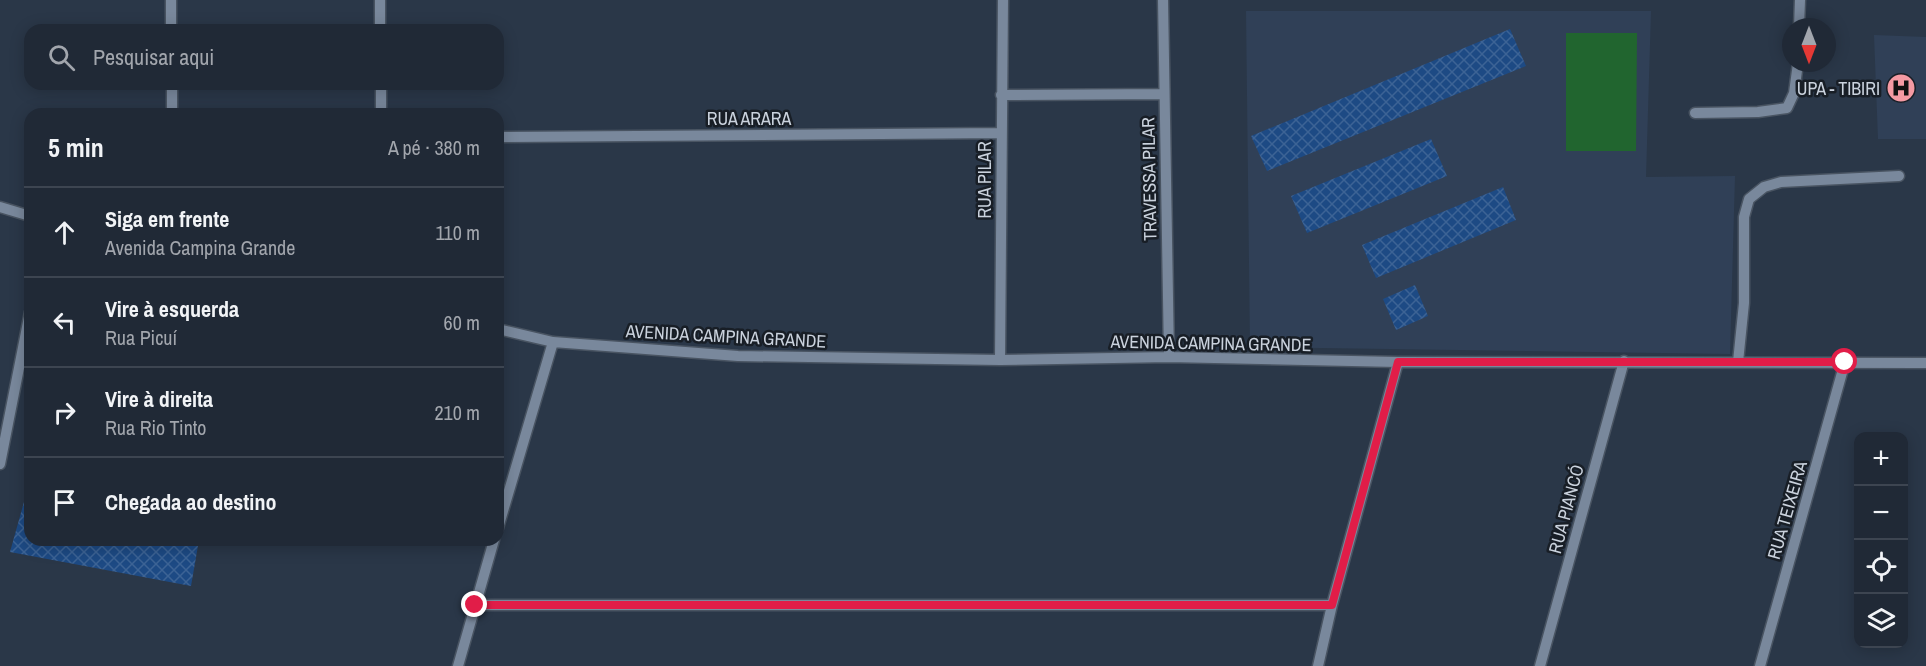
<!DOCTYPE html>
<html lang="pt">
<meta charset="utf-8">
<style>
:root{--surface:#202936;--page:#2d3542;--text:#f1f3f6;--muted:#a2a6ad;--line:#3d4551}
body{margin:0;font-family:"Archivo Narrow",sans-serif;background:var(--page);color:var(--text)}
.controls{position:absolute;right:18px;bottom:18px;display:grid;overflow:hidden;border-radius:12px;box-shadow:0 3px 15px #0003}
.controls button{width:54px;height:54px;display:grid;place-items:center;padding:0;border:0;border-bottom:2px solid var(--line);background:var(--surface);color:var(--text);font:30px sans-serif}
.compass{position:absolute;left:1782px;top:18px;width:54px;height:54px;border-radius:50%;background:var(--surface);box-shadow:0 3px 15px #0003;rotate:180deg}
.stop{position:absolute;width:18px;height:18px;margin:-14px;border:4px solid #e11d48;border-radius:50%;background:#fff}
.stop.end{background:#e11d48;border-color:#fff;box-shadow:0 2px 6px #0008}
.list{margin:0;padding:0;list-style:none}
h2{display:flex;justify-content:space-between;align-items:center;height:78px;margin:0;padding:0 24px;font-size:26px}
h2 small{font-size:20px;font-weight:400;color:var(--muted)}
.list li{display:grid;grid-template-columns:39px 1fr auto;gap:18px;align-items:center;box-sizing:border-box;height:90px;padding:0 24px;border-top:2px solid var(--line)}
.list b{display:block;font-size:22px;white-space:nowrap}
.list p{margin:0;font-size:20px;white-space:nowrap;color:var(--muted)}
.list em{font-size:20px;font-style:normal;color:var(--muted)}
.icon{flex:none;width:33px;height:33px;fill:none;stroke:currentColor;stroke-width:2;stroke-linecap:round;stroke-linejoin:round}
.map{position:relative;flex:none;width:1926px;height:666px;overflow:hidden}
.search{position:absolute;background:var(--surface);box-shadow:0 3px 15px #0003;left:24px;top:24px;width:480px;height:66px;display:flex;align-items:center;gap:15px;box-sizing:border-box;padding:0 21px;border-radius:18px;color:var(--muted);font-size:22px}
.panel{position:absolute;background:var(--surface);box-shadow:0 3px 15px #0003;left:24px;top:108px;width:480px;height:438px;border-radius:18px}
.map>svg:first-child{display:block}
</style>
<div class="map">
<svg width="1926" height="666" viewBox="0 0 1926 666">
<defs>
<pattern id="building-cross-hatch" width="8" height="8" patternUnits="userSpaceOnUse" patternTransform="scale(1.5)"><rect width="8" height="8" fill="#1d4a84"/><path d="M0 0l8 8M0 8l8-8" fill="none" stroke="#3c6395"/></pattern>
</defs>
<rect width="100%" height="100%" fill="#2a3748"/>
<path fill="#304057" d="M 1246,11 L 1651,11 L 1646,177 L 1735,176 L 1730,354 L 1250,347 Z
M 1874,35 L 1926,37 L 1926,139 L 1878,139 Z"/>
<path fill="#21652f" d="M 1566,33 L 1637,33 L 1636,151 L 1566,151 Z"/>
<path fill="url(#building-cross-hatch)" d="M 1510,29 L 1526,66 L 1267,171 L 1251,136 Z
M 1431,139 L 1447,176 L 1307,233 L 1291,196 Z
M 1503,187 L 1516,220 L 1376,278 L 1362,245 Z
M 1415,285 L 1428,316 L 1396,330 L 1383,299 Z
M 29,484 L 30,540 L 199,540 L 191,586 L 10,552 Z"/>
<g fill="none" stroke-linecap="round" stroke-linejoin="round">
<g stroke="#495462" stroke-width="13">
<path id="minor" d="M 171,0 L 171,30
M 380,0 L 380,30
M 1163,0 L 1169,357
M 1799,27 L 1800,0
M 172,84 L 172,114
M 381,84 L 381,114
M 1001,95 L 1164,94
M 1695,113 L 1758,112 L 1787,108 L 1794,93 L 1798,63
M 498,137 L 1000,133
M 0,207 L 30,216
M 498,329 L 553,342 L 738,356 L 1000,360 L 1169,357 L 1398,362 L 1926,363
M 1000,360 L 1003,0
M 1738,362 L 1744,303 L 1744,217 L 1749,199 L 1764,187 L 1781,182 L 1899,176
M 0,464 L 30,312
M 498,528 L 553,342
M 475,605 L 1332,605
M 458,666 L 494,540
M 1318,666 L 1332,605 L 1398,362
M 1540,666 L 1624,361
M 1760,666 L 1845,362"/>
</g>
<use href="#minor" stroke="#79889c" stroke-width="10"/>
</g>
<g fill="none" stroke-linecap="round" stroke-linejoin="round">
<path stroke="#e11d48" stroke-width="8" d="M 475,605 L 1332,605 L 1398,362 L 1845,362"/>
</g>
<defs>
<g id="hospital-disc" transform="scale(1.5)"><circle r="9.5" fill="#f49aa3" stroke="#181e26"/><path d="M-5-5h3v3.5h4V-5h3V5h-3V1.5h-4V5h-3Z" fill="#111"/></g>
</defs>
<g fill-rule="evenodd">
<use href="#hospital-disc" x="1901" y="88"/>
</g>
<g text-anchor="middle" dominant-baseline="central" stroke-width="5" stroke-linejoin="round" paint-order="stroke">
<g font-size="18" fill="#cad2dd" stroke="#181e26" text-anchor="end">
<text x="1880" y="88">UPA - TIBIRI</text>
</g>
<g font-size="18" fill="#cad2dd" stroke="#181e26">
<text x="749" y="118">RUA ARARA</text>
<text transform="translate(1149 179) rotate(-91)">TRAVESSA PILAR</text>
<text transform="translate(984 180) rotate(-90)">RUA PILAR</text>
<text transform="translate(726 336) rotate(3)">AVENIDA CAMPINA GRANDE</text>
<text transform="translate(1211 343) rotate(1)">AVENIDA CAMPINA GRANDE</text>
<text transform="translate(1566 509) rotate(-75)">RUA PIANCÓ</text>
<text transform="translate(1787 510) rotate(-74)">RUA TEIXEIRA</text>
</g>
</g>
</svg>
<div class="controls">
<button>+</button>
<button>−</button>
<button><svg class="icon" aria-label="locate" viewBox="0 0 24 24"><circle cx="12" cy="12" r="6"/><path d="M12 2v4M12 18v4M2 12h4M18 12h4"/></svg></button>
<button><svg class="icon" aria-label="layers" viewBox="0 0 24 24"><path d="M12 4l9 5-9 5-9-5zM3 14l9 5 9-5"/></svg></button>
</div>
<svg class="compass" viewBox="-18 -18 36 36"><path d="M0-13l5 13h-10z" fill="#e53935"/><path d="M0 13l5-13h-10z" fill="#a2a6ad"/></svg>
<div class="stop" style="left:1845px;top:362px"></div>
<div class="stop end" style="left:475px;top:605px"></div>
<div class="search"><svg class="icon" aria-label="search" viewBox="0 0 24 24"><circle cx="10" cy="10" r="6"/><path d="M15 15l6 6"/></svg>Pesquisar aqui</div>
<section class="panel">
<h2>5 min<small>A pé · 380 m</small></h2>
<ul class="list">
<li><svg class="icon" aria-label="ahead" viewBox="0 0 24 24"><path d="M12 20V5M6 11l6-6 6 6"/></svg><div><b>Siga em frente</b><p>Avenida Campina Grande</p></div><em>110 m</em></li>
<li><svg class="icon" aria-label="left" viewBox="0 0 24 24"><path d="M17 20v-9H6M10 6l-5 5 5 5"/></svg><div><b>Vire à esquerda</b><p>Rua Picuí</p></div><em>60 m</em></li>
<li><svg class="icon" aria-label="right" viewBox="0 0 24 24"><path d="M7 20v-9h11M14 6l5 5-5 5"/></svg><div><b>Vire à direita</b><p>Rua Rio Tinto</p></div><em>210 m</em></li>
<li><svg class="icon" aria-label="arrive" viewBox="0 0 24 24"><path d="M6 21V4h12l-3 4 3 4H6"/></svg><div><b>Chegada ao destino</b></div></li>
</ul>
</section>
</div>
